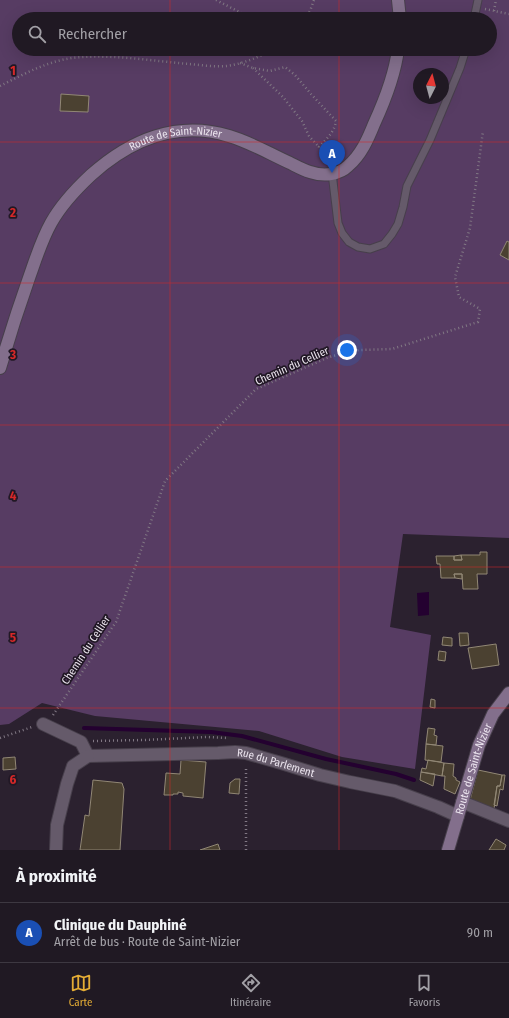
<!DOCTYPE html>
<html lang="fr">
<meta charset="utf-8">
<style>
:root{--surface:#201923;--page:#2d2630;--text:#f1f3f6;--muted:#a2a0a6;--line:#3d3841;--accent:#e5ad35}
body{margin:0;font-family:"Fira Sans Condensed",sans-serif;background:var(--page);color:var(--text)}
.compass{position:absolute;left:413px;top:68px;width:36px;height:36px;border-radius:50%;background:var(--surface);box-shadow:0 4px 16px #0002;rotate:6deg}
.you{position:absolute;left:347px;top:350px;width:14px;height:14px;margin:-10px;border:3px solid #fff;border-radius:50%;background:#1a73e8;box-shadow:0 0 0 6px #1a73e833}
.badge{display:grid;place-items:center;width:26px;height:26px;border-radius:50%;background:var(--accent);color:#fff;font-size:13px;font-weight:700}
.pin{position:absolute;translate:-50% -33px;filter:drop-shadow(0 1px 2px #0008)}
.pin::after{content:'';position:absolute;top:21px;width:14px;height:12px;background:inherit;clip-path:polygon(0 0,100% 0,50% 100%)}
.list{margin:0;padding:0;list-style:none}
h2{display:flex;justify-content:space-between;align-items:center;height:52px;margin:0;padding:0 16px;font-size:17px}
h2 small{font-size:13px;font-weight:400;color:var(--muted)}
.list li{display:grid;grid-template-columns:26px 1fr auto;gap:12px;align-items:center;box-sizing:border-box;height:60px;padding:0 16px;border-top:1px solid var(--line)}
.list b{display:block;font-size:15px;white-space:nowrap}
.list p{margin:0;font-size:13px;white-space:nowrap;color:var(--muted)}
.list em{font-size:13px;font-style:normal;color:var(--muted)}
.icon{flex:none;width:22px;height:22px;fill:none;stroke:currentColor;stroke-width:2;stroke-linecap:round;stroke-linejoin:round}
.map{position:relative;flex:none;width:509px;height:850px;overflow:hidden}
.search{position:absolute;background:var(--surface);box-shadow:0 4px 16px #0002;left:12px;right:12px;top:12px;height:44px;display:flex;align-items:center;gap:10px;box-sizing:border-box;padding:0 14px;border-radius:22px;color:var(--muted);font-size:15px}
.sheet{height:112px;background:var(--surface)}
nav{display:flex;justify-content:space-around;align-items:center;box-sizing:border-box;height:56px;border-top:1px solid var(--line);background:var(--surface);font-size:11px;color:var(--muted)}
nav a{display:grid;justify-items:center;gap:2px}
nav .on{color:var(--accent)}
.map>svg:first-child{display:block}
</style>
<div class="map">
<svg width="509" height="850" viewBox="0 0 509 850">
<rect width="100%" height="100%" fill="#2b212f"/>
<path fill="#573c63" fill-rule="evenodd" d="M 0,0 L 509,0 L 509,538 L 403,534 L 390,627 L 431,635 L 415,769 L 342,757 L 259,731 L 95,716 L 42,703 L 9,724 L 0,725 ZM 19,19 L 490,19 L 490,49 L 19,49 ZM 419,74 L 443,74 L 443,98 L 419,98 Z"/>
<path fill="#240130" d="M 429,592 L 429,615 L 418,616 L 417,593 Z"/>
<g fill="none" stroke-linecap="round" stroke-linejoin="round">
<path stroke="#240130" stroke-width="4" d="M 84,728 L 211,732 L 242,736 L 326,759 L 396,774 L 414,780"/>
</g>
<path fill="#4b4131" stroke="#918775" d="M 61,94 L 89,96 L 88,112 L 60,111 Z
M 507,241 L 509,242 L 509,260 L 500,255 Z
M 480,552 L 487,552 L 487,574 L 477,574 L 478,589 L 463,589 L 462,574 L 454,574 L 455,578 L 441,578 L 440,564 L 437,564 L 436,556 L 454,556 L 454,560 L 462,560 L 461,555 L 480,555 Z
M 461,555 L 462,560 L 454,560 L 454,556 Z
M 454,574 L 462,574 L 462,579 L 455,578 Z
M 459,633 L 468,633 L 469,645 L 460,646 Z
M 443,637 L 452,638 L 452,646 L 442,645 Z
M 496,644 L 499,665 L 472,669 L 468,648 Z
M 439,651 L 446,652 L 445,661 L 438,660 Z
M 431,699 L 435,700 L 435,708 L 430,707 Z
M 428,728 L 435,729 L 434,735 L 437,736 L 436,745 L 426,744 Z
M 426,744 L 443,746 L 441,762 L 425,760 Z
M 15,757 L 16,769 L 3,770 L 3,758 Z
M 181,760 L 206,762 L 203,798 L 183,796 L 183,793 L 178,792 L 178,794 L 173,794 L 173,795 L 164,795 L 166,773 L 180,774 Z
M 428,760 L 444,763 L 442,776 L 421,772 L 422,768 L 426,769 Z
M 444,763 L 454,764 L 453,776 L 456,778 L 456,780 L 460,782 L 455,794 L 444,789 L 445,776 L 442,776 Z
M 478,770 L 502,775 L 500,786 L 497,786 L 494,809 L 470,800 Z
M 421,772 L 435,774 L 433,786 L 420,780 Z
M 502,775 L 505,775 L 503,790 L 500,789 L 497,806 L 494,805 L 497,786 L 500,786 Z
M 235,779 L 240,779 L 239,794 L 229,793 L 230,783 Z
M 93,780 L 122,783 L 124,789 L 120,850 L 80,850 L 85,815 L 89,816 Z
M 496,839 L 506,845 L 504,850 L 489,850 Z
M 218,844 L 220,850 L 200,850 Z"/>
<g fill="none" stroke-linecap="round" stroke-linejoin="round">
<g stroke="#473f4b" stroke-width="9">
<path id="lane" d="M 474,19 L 478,0
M 332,173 L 338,223 L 342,233 L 349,242 L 358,247 L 370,249 L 384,244 L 392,234 L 398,224 L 403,207 L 407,186 L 430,140 L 460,68 L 466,49"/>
</g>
<g stroke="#473f4b" stroke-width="14">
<g id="street">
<path id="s1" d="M 43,724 L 81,742 L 88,756 L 218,753 L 235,752 L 246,753 L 281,763 L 320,775 L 350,782 L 395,791 L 438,807 L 458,816"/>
<path d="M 462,802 L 509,821"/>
<path d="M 56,850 L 57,825 L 67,784 L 73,766 L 88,756"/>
</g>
</g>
<g stroke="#473f4b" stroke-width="14">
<g id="secondary">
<path d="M 398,0 L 400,19"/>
<path id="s2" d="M 0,368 C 9,337 19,306 30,275 C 36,258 42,239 51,223 C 61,205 76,189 91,175 C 130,140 177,120 229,136 C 250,142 270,154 290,163 C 296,166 303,170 310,172 C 316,174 325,175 331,174 C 337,173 344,170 348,166 C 361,155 368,139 374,124 C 385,100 395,75 398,49"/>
<path id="s3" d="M 448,850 L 479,745 L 493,714 L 509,693"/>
</g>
</g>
<path stroke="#817884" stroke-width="2.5" stroke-dasharray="1 3" stroke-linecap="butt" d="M 216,0 L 253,19
M 485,9 L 509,14
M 494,11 L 496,0
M 305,19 L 310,11 L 314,0
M 240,63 L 253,68 L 270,71 L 285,67 L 295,75 L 311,94 L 336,121 C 334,133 327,138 319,147 L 328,162
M 253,68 L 283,97 L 302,121 L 309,136 L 319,147
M 0,86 C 26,73 53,58 83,57 C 118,55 154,61 189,64 C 201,65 214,67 226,66 C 243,64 259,57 274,49
M 53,715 L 116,622 L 165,481 L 256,389 L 329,357 L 359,350 L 392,349 L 478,322 L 480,309 L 459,297 L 455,277 L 470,228 L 483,131
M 0,738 L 32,727
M 93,741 L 144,740 L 207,737 L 228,738
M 246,850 L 246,766"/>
<use href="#lane" stroke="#655a6a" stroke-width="7"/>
<use href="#street" stroke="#655a6a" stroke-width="12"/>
<use href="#secondary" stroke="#836f8c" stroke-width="12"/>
</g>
<path fill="none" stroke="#d62828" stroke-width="1" stroke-opacity="0.55" d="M 170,0 L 170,19M 339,0 L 339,19M 170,49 L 170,850M 339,49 L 339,850M 0,142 L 509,142M 0,283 L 509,283M 0,425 L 509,425M 0,567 L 509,567M 0,708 L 509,708"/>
<g text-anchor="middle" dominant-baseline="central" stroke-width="3.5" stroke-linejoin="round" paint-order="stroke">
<g font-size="11" fill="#ebe4ee" stroke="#211825">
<text stroke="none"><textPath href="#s2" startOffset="312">Route de Saint-Nizier</textPath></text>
<text transform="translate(292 366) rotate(-24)">Chemin du Cellier</text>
<text transform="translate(86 650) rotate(-57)">Chemin du Cellier</text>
<text stroke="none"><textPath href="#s1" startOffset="247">Rue du Parlement</textPath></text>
<text stroke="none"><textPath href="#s3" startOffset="85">Route de Saint-Nizier</textPath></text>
</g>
</g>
<g font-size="13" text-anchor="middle" font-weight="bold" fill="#d62828" stroke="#211825" stroke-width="3.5" stroke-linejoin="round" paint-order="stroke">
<text x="13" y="75">1</text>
<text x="13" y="217">2</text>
<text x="13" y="359">3</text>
<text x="13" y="500">4</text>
<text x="13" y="642">5</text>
<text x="13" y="784">6</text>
</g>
</svg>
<svg class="compass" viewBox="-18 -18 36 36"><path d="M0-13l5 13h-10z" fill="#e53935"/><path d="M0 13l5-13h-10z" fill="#a2a0a6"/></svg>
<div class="you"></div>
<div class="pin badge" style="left:332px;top:173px;background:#1a4fb4">A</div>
<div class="search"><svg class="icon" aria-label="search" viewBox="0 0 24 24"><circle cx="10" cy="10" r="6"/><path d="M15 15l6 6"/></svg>Rechercher</div>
</div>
<section class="sheet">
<h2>À proximité<small></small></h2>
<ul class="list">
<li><span class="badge" style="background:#1a4fb4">A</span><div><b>Clinique du Dauphiné</b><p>Arrêt de bus · Route de Saint-Nizier</p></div><em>90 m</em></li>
</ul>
</section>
<nav>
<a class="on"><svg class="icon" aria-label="map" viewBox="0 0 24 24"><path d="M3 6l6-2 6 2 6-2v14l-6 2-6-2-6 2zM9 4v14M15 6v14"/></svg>Carte</a>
<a><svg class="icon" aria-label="directions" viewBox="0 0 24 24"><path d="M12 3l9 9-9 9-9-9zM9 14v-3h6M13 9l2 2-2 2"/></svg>Itinéraire</a>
<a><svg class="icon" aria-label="saved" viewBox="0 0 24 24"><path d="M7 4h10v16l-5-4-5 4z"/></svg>Favoris</a>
</nav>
